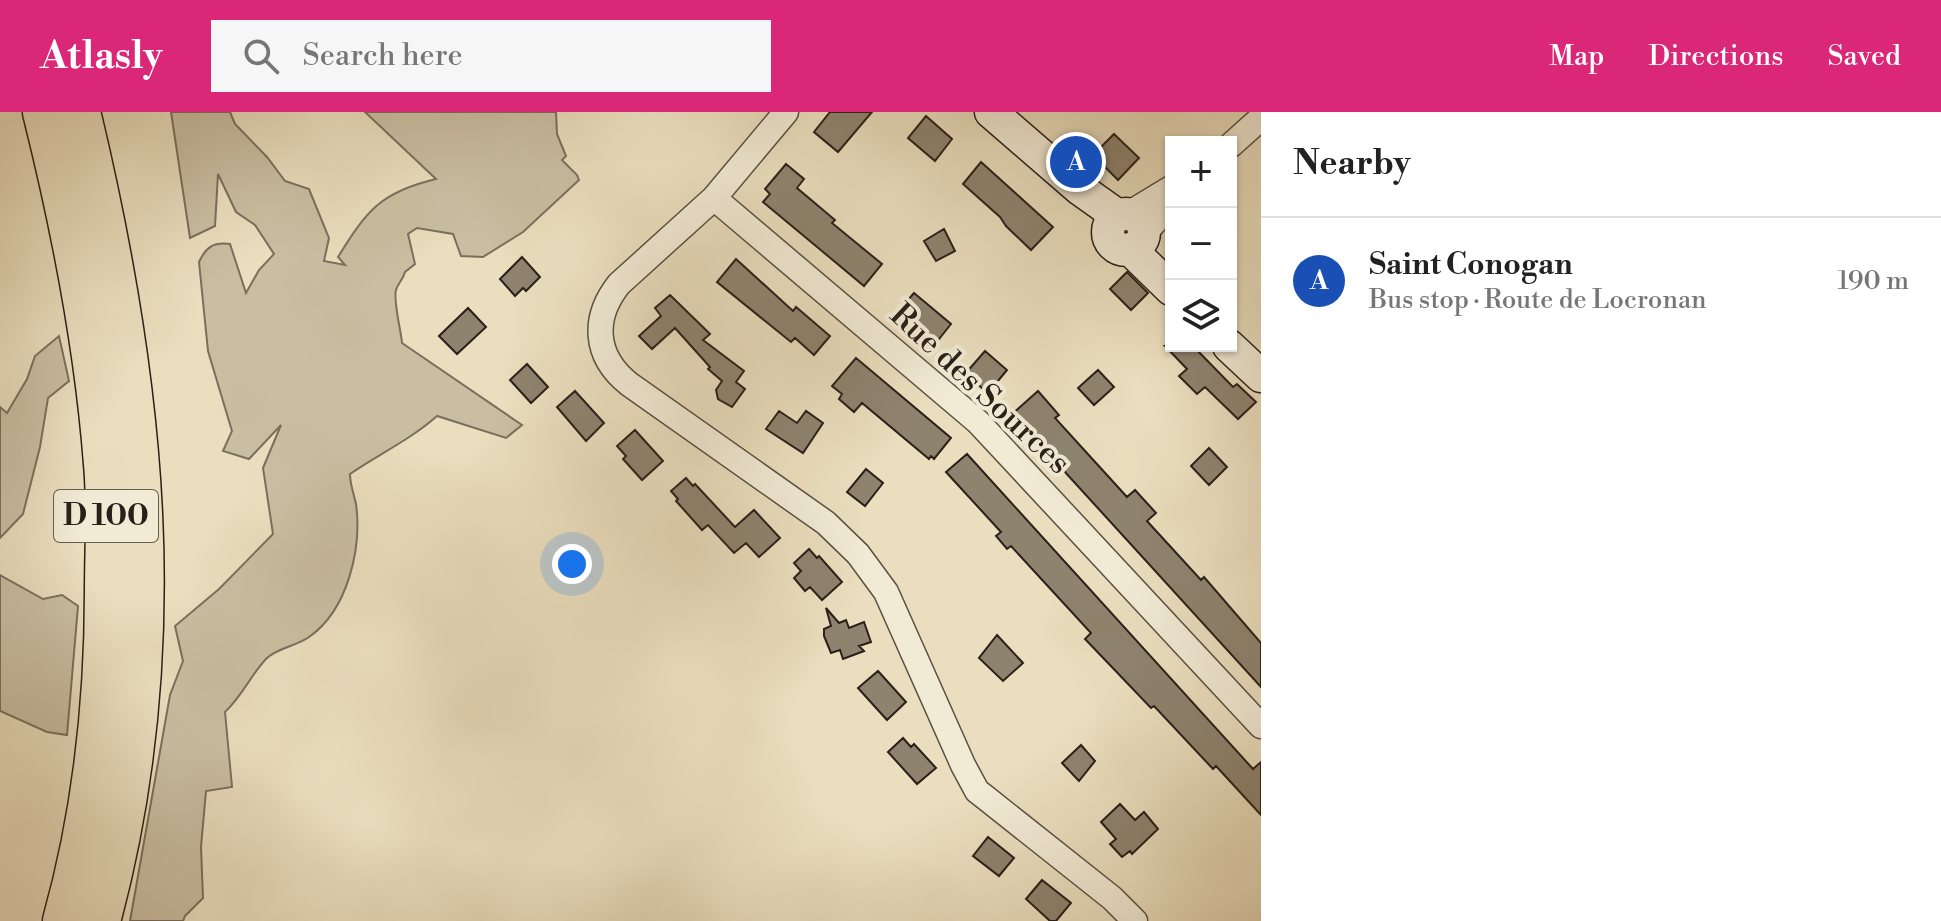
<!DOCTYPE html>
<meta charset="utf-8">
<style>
:root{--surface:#fff;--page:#f6f6f6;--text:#222;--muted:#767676;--line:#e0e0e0;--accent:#db2777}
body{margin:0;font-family:"Libre Bodoni",serif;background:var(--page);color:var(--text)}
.controls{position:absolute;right:24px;top:24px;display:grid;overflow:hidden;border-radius:0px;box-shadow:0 2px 6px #0004}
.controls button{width:72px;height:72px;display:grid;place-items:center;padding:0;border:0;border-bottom:2px solid var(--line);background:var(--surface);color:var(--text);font:40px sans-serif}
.you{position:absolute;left:572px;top:452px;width:28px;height:28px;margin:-20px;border:6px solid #fff;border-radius:50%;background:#1a73e8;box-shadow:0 0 0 12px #1a73e833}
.badge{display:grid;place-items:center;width:52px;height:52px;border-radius:50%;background:var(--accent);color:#fff;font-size:26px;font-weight:700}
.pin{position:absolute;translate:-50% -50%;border:4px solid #fff;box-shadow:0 2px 8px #0006}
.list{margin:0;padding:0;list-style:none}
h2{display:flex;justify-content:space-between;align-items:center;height:104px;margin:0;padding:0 32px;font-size:34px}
h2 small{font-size:26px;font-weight:400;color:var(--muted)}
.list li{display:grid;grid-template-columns:52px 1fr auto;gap:24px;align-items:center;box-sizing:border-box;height:128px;padding:0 32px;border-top:2px solid var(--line)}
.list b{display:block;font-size:30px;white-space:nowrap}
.list p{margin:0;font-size:26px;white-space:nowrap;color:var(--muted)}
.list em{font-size:26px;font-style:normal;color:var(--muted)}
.icon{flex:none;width:44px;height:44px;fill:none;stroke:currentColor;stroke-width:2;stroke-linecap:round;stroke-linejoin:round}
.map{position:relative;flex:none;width:1261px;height:809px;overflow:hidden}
header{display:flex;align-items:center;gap:48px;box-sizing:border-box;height:112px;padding:0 40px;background:var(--accent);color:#fff}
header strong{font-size:38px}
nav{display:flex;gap:44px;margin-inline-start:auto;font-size:28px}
.search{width:560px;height:72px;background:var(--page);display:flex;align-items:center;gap:20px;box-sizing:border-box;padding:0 28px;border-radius:0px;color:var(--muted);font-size:30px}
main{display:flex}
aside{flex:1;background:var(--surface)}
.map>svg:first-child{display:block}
</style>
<header>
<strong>Atlasly</strong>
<div class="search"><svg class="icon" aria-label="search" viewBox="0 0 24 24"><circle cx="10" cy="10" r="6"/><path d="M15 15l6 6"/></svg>Search here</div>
<nav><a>Map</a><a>Directions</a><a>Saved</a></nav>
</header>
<main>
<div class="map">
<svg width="1261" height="809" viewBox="0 0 1261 809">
<rect width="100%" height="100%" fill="#eadebe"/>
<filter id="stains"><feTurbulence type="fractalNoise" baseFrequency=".0025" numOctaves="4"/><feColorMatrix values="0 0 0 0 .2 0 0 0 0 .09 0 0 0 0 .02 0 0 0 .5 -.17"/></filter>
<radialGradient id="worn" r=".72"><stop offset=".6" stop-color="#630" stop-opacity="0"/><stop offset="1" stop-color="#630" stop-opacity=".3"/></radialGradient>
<path fill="#c9bea2" stroke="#7a6f5e" stroke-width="2" d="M 171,0 L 230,0 L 235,12 L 267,45 L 285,69 L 309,77 L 329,126 L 324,149 L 345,153 L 338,145 C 367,98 381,80 436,67 L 365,0 L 556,0 L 557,22 L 566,44 L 562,48 L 577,63 L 579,68 L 523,120 L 483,145 L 461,144 L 453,122 L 417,116 L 408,122 L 415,152 L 405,160 C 403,168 398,171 396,178 C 393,189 401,218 402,231 L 522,313 L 506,326 L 437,304 C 410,328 379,342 350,362 C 350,373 354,382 356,392 C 362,436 348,498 309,525 C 297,534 276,536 266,547 C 250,564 243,583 225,600 L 232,675 L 206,679 L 201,735 L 203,786 L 185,804 L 183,809 L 130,809 L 170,583 L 183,549 L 175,514 L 219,477 L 273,422 L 263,356 L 281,313 L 249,347 L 223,339 L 232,319 L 208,239 L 199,150 C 206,135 213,130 230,132 L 246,181 L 259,158 L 274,142 L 255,113 L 236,100 L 218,62 L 215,114 L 190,126 Z
M 59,224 L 69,269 L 48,286 L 40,335 L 23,402 L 0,426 L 0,295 L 7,301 L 27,267 L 35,244 Z
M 0,463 L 43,487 L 62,483 L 78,494 L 67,623 L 47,620 L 0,599 Z"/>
<path fill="#8e836f" stroke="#2a2019" stroke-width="2" d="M 830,0 L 872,0 L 838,40 L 814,20 Z
M 926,4 L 952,27 L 935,49 L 908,26 Z
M 1114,22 L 1139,46 L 1118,68 L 1093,43 Z
M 981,50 L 1053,115 L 1031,138 L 1006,114 L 1000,105 L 963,72 Z
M 786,52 L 804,67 L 797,76 L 835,108 L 832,111 L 882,152 L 864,174 L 763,90 L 770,82 L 765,77 Z
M 944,117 L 955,139 L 936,149 L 924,129 Z
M 522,145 L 540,165 L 526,179 L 523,176 L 515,184 L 500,167 Z
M 736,147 L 793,199 L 796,195 L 830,224 L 814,243 L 795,226 L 791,230 L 717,170 Z
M 1127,160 L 1148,181 L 1131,198 L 1110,177 Z
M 914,181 L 951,212 L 935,232 L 896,202 Z
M 670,183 L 710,222 L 703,228 L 744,259 L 736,270 L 745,277 L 732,295 L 718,287 L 716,278 L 722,269 L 708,257 L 710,255 L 675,216 L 652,237 L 639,224 L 661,204 L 655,196 Z
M 468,196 L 486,215 L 457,242 L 439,224 Z
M 1165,234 L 1193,234 L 1233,275 L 1237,272 L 1256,290 L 1238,307 L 1205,275 L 1197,282 L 1179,264 L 1187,257 Z
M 985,239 L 1007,258 L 988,281 L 965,262 Z
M 856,246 L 951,326 L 934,347 L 931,344 L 929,347 L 862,291 L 854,300 L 839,287 L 842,282 L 832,274 Z
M 527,252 L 548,275 L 531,291 L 510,268 Z
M 1098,258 L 1114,275 L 1094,293 L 1078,276 Z
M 575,279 L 604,311 L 586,329 L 557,295 Z
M 1038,279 L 1059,303 L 1055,306 L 1127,385 L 1135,378 L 1156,401 L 1147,409 L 1201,468 L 1204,465 L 1261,531 L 1261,575 L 1054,348 L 1057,345 L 1029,313 L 1024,317 L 1011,303 Z
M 779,299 L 797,311 L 806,299 L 823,311 L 803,341 L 766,317 Z
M 635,318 L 663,349 L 642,368 L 623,347 L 626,344 L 617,334 Z
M 1209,336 L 1227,355 L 1209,373 L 1191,354 Z
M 967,342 L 1253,657 L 1261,650 L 1261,703 L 1216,654 L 1213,657 L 1154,594 L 1151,596 L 1085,527 L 1091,521 L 1011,434 L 1007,437 L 996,424 L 1001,420 L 946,360 Z
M 866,357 L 883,371 L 865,394 L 847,380 Z
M 686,366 L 693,374 L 695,372 L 735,415 L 754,398 L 780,426 L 759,445 L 746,431 L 734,441 L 708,413 L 702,418 L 676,389 L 678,387 L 671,379 Z
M 809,437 L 817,446 L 819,444 L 842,470 L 822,488 L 810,475 L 805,479 L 794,466 L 801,459 L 794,451 Z
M 826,496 L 839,511 L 846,508 L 849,516 L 864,510 L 871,530 L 859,534 L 864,539 L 843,547 L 840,538 L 831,541 L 824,524 L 824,517 L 831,514 Z
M 997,523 L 1023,551 L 1003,569 L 979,546 Z
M 878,559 L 906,590 L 887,608 L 858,576 Z
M 903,626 L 911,635 L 914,632 L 936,656 L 917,672 L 888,640 Z
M 1081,633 L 1095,649 L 1079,669 L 1062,651 Z
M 1120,692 L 1135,708 L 1144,700 L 1158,717 L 1132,742 L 1130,739 L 1122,745 L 1110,732 L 1116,727 L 1101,710 Z
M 988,725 L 1014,746 L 999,764 L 973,744 Z
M 1042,768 L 1071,791 L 1056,809 L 1050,809 L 1026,787 Z"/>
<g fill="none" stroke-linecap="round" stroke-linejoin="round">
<g stroke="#5a5042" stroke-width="27">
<path id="street" d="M 786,0 L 714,86 L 619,172 C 592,206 594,244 629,272 L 826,411 L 858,442 L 886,480 L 963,653 L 977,679 L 986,686 L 1112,786 L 1135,809
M 1231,33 L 1261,6
M 714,86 L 978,310 L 1261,614
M 1128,102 L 1171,76
M 1144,122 L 1171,92"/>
</g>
<g stroke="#2a2019" stroke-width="35">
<path id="secondary" d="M 991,0 L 1080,77 L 1118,104
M1108 120a18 18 0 1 1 36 0a18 18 0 1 1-36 0Z
M 1130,137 L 1171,177
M 1229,234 L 1261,264"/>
</g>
<g stroke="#2a2019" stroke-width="45">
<path id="highway" d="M 44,0 C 73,116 96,233 105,352 C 109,394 106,437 106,479 C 106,590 94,702 64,809
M 79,0 C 144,271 173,536 99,809"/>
</g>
<use href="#street" stroke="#f1ead5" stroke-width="24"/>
<use href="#secondary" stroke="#f1ead5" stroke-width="32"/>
<use href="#highway" stroke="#eadebe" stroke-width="42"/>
</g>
<g text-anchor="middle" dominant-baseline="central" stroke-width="8" stroke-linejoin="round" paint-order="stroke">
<rect fill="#f1ead5" stroke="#665d51" stroke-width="2" x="54" y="378" width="104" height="52" rx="6"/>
<g font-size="30" font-weight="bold" fill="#2a2019">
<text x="106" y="404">D 100</text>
</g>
<g font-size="32" fill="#2a2019" stroke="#f1ead5">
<text transform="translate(980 277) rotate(43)">Rue des Sources</text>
</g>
</g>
<rect width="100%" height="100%" filter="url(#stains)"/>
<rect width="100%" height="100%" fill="url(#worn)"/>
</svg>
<div class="controls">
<button>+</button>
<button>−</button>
<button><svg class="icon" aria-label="layers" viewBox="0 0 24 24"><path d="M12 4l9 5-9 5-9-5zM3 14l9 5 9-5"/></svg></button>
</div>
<div class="you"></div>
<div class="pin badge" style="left:1076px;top:50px;background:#1a4fb4">A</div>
</div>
<aside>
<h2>Nearby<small></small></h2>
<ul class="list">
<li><span class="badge" style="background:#1a4fb4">A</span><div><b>Saint Conogan</b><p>Bus stop · Route de Locronan</p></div><em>190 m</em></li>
</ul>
</aside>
</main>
